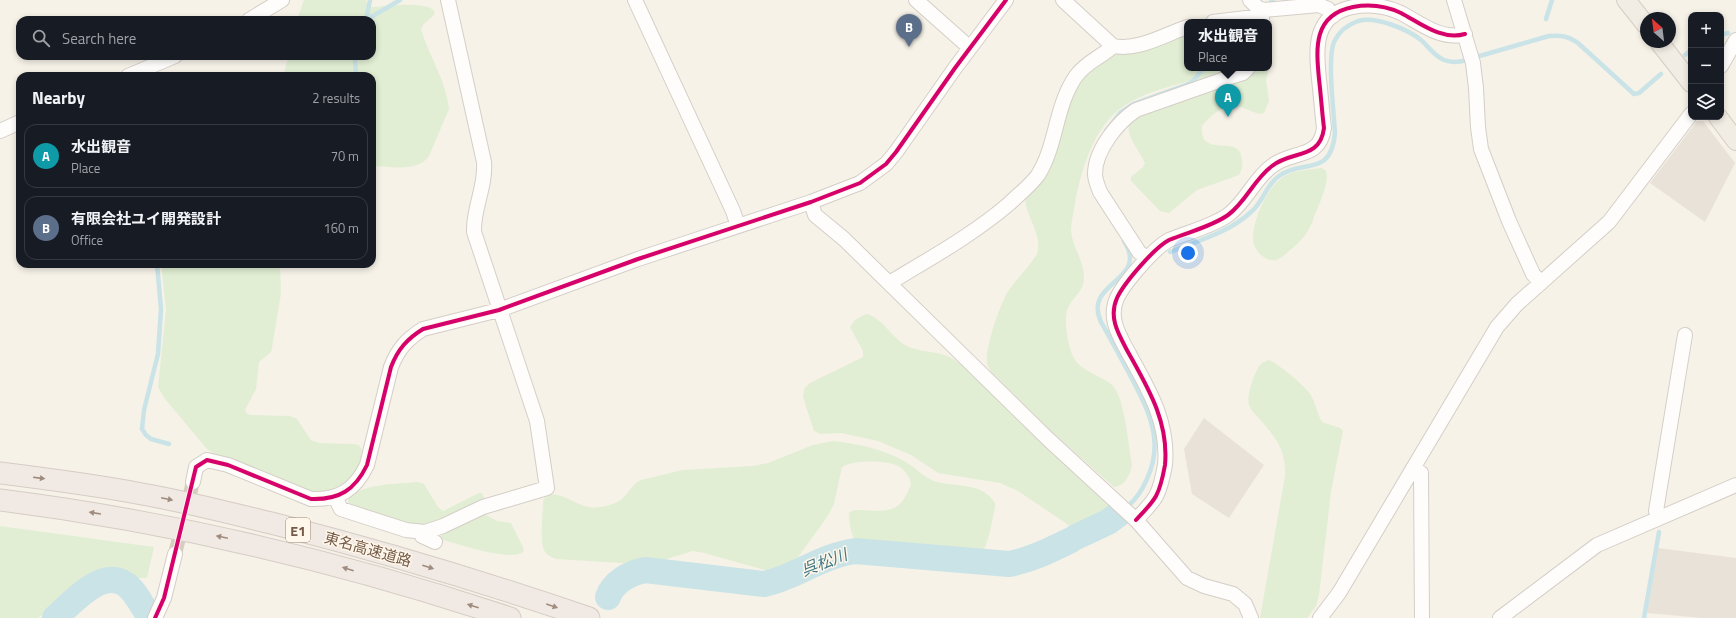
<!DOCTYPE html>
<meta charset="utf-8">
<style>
:root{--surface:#171b24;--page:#242831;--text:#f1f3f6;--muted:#9ea1a6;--line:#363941;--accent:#a28f81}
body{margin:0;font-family:"Titillium Web","Noto Sans JP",sans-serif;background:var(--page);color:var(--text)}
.controls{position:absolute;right:12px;top:12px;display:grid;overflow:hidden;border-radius:8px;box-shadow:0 2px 6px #0003}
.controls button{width:36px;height:36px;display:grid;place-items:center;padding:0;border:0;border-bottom:1px solid var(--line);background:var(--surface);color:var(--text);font:20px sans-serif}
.compass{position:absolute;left:1640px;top:12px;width:36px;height:36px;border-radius:50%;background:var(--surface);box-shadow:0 2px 6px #0003;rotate:332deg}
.you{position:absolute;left:1188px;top:253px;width:14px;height:14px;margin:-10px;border:3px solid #fff;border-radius:50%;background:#1a73e8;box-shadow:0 0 0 6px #1a73e833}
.badge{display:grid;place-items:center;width:26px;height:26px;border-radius:50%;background:var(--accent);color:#fff;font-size:13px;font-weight:700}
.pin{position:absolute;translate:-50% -33px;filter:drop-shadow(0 1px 2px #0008)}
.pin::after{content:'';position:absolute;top:21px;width:14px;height:12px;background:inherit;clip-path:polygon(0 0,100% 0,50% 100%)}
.popup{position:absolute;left:1184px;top:19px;width:88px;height:52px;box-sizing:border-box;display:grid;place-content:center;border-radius:8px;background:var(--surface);filter:drop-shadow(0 1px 3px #0005);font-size:13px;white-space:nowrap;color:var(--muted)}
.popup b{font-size:15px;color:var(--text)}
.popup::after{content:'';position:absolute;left:50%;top:100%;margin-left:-8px;border:8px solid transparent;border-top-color:var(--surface)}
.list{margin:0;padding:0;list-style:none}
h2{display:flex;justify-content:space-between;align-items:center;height:52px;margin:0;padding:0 16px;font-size:17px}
h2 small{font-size:13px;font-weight:400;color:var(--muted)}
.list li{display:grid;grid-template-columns:26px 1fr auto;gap:12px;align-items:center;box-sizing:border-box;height:64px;margin:0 8px 8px;padding:0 8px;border:1px solid var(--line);border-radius:12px}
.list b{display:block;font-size:15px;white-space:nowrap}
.list p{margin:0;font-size:13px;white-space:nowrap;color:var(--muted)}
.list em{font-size:13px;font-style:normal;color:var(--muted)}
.icon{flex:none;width:22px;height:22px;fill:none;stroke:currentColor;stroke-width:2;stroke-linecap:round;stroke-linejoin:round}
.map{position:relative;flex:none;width:1736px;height:618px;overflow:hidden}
.search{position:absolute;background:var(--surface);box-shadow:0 2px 6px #0003;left:16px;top:16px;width:360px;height:44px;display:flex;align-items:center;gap:10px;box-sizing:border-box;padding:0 14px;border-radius:12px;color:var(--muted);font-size:15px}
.panel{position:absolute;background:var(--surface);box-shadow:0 2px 6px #0003;left:16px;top:72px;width:360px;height:196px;border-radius:12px}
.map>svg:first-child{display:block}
</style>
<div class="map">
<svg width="1736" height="618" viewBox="0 0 1736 618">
<rect width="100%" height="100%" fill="#f6f2e8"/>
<path fill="#e9e2d9" d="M 1697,121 L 1703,121 L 1735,163 L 1705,222 L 1650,183 Z
M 1204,418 L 1264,465 L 1229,518 L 1192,494 L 1184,449 Z
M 1658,548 L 1736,558 L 1736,618 L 1702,618 L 1647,613 Z"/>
<path fill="#e1eed3" d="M 304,0 L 366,0 L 367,4 L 369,7 L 374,7 C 388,6 432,0 435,13 C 432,19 423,22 421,29 C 429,56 446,80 449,109 L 429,156 C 417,173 390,166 372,166 L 372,76 L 283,76 L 289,56 L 372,56 L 372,20 L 297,20 Z
M 1187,32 L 1187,68 L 1223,68 L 1224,72 C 1216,75 1207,79 1198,82 C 1195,83 1191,81 1187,82 C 1169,86 1149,92 1132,101 C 1096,119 1082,166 1075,203 C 1074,212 1071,221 1071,230 C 1072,247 1085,262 1084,279 C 1084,291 1072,298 1068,308 C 1063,317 1068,349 1074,358 C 1081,371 1099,375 1111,384 C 1125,395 1128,445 1132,464 C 1131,474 1125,486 1114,487 L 1053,433 L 993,374 C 990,370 988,367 987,363 C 985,348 1000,303 1009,290 C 1018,277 1029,267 1037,254 C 1043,235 1026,217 1025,199 L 1068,99 L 1080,77 L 1112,53 Z
M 1269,63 L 1270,66 L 1266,80 L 1269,101 L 1264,113 L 1260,114 C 1251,112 1242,106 1233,106 C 1222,105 1208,118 1202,126 C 1199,161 1241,131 1242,160 C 1243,166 1242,169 1239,175 L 1197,190 L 1169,213 L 1160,211 L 1131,181 L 1131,177 L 1143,167 L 1145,163 C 1139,149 1121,132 1132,117 L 1254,68 L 1269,68 Z
M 1320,168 L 1322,168 L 1326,171 C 1330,184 1317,208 1313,220 C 1308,234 1300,242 1289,251 C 1285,255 1281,258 1276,260 C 1265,262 1254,251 1253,240 C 1252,221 1268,183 1287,175 C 1297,170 1309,170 1320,168 Z
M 161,264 L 280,264 L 281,293 L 272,348 L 271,352 L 259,362 L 256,389 L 245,410 L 247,414 L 251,415 L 290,416 L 297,419 L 311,440 L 319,443 L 354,444 L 359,445 L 362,450 C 360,476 341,494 314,493 C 305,492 296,486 288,483 C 263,474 239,464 214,454 L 207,449 L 165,399 L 158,387 L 166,309 Z
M 866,314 C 880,316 892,337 905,345 C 916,351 929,351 941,354 C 950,356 956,361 963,366 L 1043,444 L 1108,504 C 1117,518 1084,528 1073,528 L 1018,491 L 1000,483 L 938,473 L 911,455 L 878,441 L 841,433 L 821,434 L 814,431 L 803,397 C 803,390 805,387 810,383 L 863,357 L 863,351 L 850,327 L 855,320 Z
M 1269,360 C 1281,366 1302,383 1310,394 C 1316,403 1317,414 1322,422 L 1340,428 L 1343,431 L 1331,492 L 1319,595 L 1316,606 L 1307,618 L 1260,618 L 1285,476 C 1286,452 1278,440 1262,422 C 1258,417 1251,411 1249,405 C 1246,396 1255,370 1261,364 C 1263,362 1266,361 1269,360 Z
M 833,441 C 859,444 884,449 906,462 C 916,468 923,477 934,481 C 956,488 981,481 995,503 L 995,508 C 992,519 989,544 982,552 C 978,555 974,555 970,556 L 858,544 C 851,538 849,522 849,513 C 853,509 857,510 861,510 C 888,512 901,513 911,484 C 910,476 903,468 896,465 C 883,460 853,460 842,467 L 834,504 L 827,517 L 796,560 L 788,567 L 777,571 L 765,570 L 704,553 L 693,551 L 650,564 L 639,564 L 556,559 C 552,557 548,556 545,552 C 539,544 543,512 543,501 C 549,483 577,506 589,507 C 598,509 615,505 622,499 C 630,492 631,484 641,480 L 683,470 L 752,466 L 768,463 L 813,445 Z
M 418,482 L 424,484 L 438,507 L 443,511 L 479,493 L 482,493 L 484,498 L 432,525 L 416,526 L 349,505 L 348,500 C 359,483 399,484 418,482 Z
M 484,514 L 497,521 L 511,523 L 523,547 L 524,551 C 514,563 458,544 443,540 L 441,538 L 442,533 L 480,515 Z
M 0,526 L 154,547 L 147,578 L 94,578 L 38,618 L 0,618 Z"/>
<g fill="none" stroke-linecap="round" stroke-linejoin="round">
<path stroke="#cae3e7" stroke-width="4.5" d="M 1271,2 L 1273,0
M 1546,19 L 1552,0
M 366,20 L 400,0
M 366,20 L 370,0
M 1721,35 L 1728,33
M 1685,55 L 1691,50
M 355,56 L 356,76
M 1476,57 L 1549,36 C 1561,35 1568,36 1578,43 L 1634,94 L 1639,93 L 1661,74
M 1106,131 L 1121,112 L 1133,104 L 1191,83 L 1204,68
M 1124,241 C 1150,282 1082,281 1101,322 C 1111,339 1120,357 1130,375 C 1148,410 1165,440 1147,479 C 1143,488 1138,497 1130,504
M 1170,252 C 1197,241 1230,232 1251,212 C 1263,202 1266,185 1279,176 C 1302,159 1331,178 1335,133 C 1334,113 1327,59 1334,42 C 1339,31 1347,25 1358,21 C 1376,16 1407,29 1421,40 C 1428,46 1434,56 1444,60 C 1451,63 1460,62 1467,60
M 157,264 L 161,309 L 158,354 L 144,410 L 142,429 L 146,435 L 151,439 L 169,444
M 1644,618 L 1659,532"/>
<path stroke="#cae3e7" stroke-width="26" d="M 1076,537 L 1108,522 L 1119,514
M 608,597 C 613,582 630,573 645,570 L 764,584 C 797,577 820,556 855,551 L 1009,564 C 1031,560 1050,550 1071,540
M 55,618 C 71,604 101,568 125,584 C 135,590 142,606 149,616"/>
<path stroke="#d6ccc0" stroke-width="14" stroke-dasharray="14 7" stroke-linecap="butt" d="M 175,554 L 193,482"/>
<g stroke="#d4cec6" stroke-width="16">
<path id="minor" d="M 635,0 L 733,211 L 738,226
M 916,0 L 970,48
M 1063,0 L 1113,46 C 1138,51 1164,35 1187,27
M 1250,0 L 1258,8 L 1264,10 L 1319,5 L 1328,9 L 1333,16
M 1454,0 L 1473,63 L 1476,88 L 1478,127 L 1481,149 L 1509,221 L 1533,274 L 1541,283
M 249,20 L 282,0
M 1213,22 L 1246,18 L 1262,18
M 1721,66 L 1736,40
M 128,76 L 175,56
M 0,131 L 20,122
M 811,202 L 815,215 L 844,239 L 1048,439 L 1136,520 L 1187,578 L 1204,586 L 1233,594 L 1245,604 L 1251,618
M 1147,259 L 1139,252 L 1100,192 C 1098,186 1095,180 1095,174 C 1095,150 1118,122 1136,110 L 1230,77 L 1243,73 L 1248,68
M 890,284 L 896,279 C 936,255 975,233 1010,203 C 1019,194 1030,186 1038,175 C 1057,145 1055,106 1076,76 C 1087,61 1102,57 1113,46
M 1413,468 L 1421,473 L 1422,618
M 193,482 L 196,467 L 207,460 L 228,465 L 311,499 C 339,500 355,490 367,465 L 391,367 C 398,349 407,339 423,329 L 499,310 L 638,259 L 811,202 L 860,183 L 886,164 L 896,152 L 955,68 L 1006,0
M 335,497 L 341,509 L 406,530 L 425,532 L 443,526 L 483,507 L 547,488 L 537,421 L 474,232 C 473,208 486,187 484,162 L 448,0
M 1659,518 L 1656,511 L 1685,335
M 1136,520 C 1143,512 1151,505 1156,496 C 1161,487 1163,476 1165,465 C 1169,422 1148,388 1128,352 C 1119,335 1108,318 1117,298 C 1124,283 1154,248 1169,240 C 1188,232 1211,227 1228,215 C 1246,202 1254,179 1272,166 C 1292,150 1320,160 1324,128 C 1322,112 1321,96 1319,79 C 1316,48 1313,15 1353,7 C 1369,4 1386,6 1401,13 C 1420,23 1442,41 1465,34
M 422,532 L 422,536 L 435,542
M 155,618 L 164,598 L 175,554
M 1320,618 L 1339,593 L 1497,327 L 1517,304 L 1609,222 L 1625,201 L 1691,114
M 1500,618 L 1597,545 L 1736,485"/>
</g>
<g stroke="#d5ccc5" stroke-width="20">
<path id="major" d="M 1626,0 L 1646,25
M 1659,42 L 1691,83
M 1718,117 L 1736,141"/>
</g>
<g stroke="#d5ccc5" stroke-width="23">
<path id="highway" d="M 0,473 C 48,479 95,485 142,494 C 188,502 234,514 279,525 C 384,552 487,583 589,618
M 0,500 C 174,522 343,562 510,618"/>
</g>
<use href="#minor" stroke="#fefdfc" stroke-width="14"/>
<use href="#major" stroke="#f2ede4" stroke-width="18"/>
<use href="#highway" stroke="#f1e9e3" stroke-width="21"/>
<g stroke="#fff7e9" stroke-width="6">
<path id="cycleway" d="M 1136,520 C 1143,512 1151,505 1156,496 C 1161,487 1163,476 1165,465 C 1169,422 1148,388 1128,352 C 1119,335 1108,318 1117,298 C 1124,283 1154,248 1169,240 C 1188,232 1211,227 1228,215 C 1246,202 1254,179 1272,166 C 1292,150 1320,160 1324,128 C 1322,112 1321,96 1319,79 C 1316,48 1313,15 1353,7 C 1369,4 1386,6 1401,13 C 1420,23 1442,41 1465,34
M 155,618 L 164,598 L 196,467 L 207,460 L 228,465 L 311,499 C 339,500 355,490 367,465 L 391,367 C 398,349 407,339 423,329 L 499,310 L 638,259 L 811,202 L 860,183 L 886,164 L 896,152 L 955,68 L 1006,0"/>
</g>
<use href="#cycleway" stroke="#d6006c" stroke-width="4"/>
</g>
<defs><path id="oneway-solid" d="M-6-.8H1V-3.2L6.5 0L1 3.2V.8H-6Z"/></defs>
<g fill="#a08c7f">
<use href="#oneway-solid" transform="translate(39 478) rotate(7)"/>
<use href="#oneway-solid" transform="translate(167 499) rotate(12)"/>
<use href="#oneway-solid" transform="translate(95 513) rotate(-171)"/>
<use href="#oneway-solid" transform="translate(222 537) rotate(-168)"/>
<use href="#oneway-solid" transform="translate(428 567) rotate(17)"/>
<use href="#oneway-solid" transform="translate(348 569) rotate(-163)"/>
<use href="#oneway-solid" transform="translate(473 606) rotate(-163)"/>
<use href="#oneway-solid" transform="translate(552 606) rotate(19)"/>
</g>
<g text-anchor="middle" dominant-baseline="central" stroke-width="3" stroke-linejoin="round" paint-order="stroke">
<rect fill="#fff7e9" stroke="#9e8979" stroke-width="1" x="286" y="518" width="24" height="24" rx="3"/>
<g font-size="14" font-weight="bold" fill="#745a49">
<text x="298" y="530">E1</text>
</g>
<g font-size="15" fill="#745a49" stroke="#fff7e9">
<text transform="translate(368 549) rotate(16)">東名高速道路</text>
</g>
<g font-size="16" font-style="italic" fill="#427988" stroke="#fff7e9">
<text transform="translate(824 562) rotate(-21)">呉松川</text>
</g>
</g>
</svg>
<div class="controls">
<button>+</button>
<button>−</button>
<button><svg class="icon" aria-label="layers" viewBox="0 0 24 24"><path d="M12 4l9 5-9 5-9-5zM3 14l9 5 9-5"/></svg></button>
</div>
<svg class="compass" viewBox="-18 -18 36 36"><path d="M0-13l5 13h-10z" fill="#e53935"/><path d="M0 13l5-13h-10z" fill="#9ea1a6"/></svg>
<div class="you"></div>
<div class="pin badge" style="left:1228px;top:117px;background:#0f9aa8">A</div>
<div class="popup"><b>水出観音</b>Place</div>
<div class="pin badge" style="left:909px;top:47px;background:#5c6f8a">B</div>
<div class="search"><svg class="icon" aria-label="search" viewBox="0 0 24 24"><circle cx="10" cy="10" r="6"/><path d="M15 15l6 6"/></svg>Search here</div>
<section class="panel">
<h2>Nearby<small>2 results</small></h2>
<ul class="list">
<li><span class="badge" style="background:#0f9aa8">A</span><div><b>水出観音</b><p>Place</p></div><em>70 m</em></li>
<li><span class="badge" style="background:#5c6f8a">B</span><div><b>有限会社ユイ開発設計</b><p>Office</p></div><em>160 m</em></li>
</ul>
</section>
</div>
